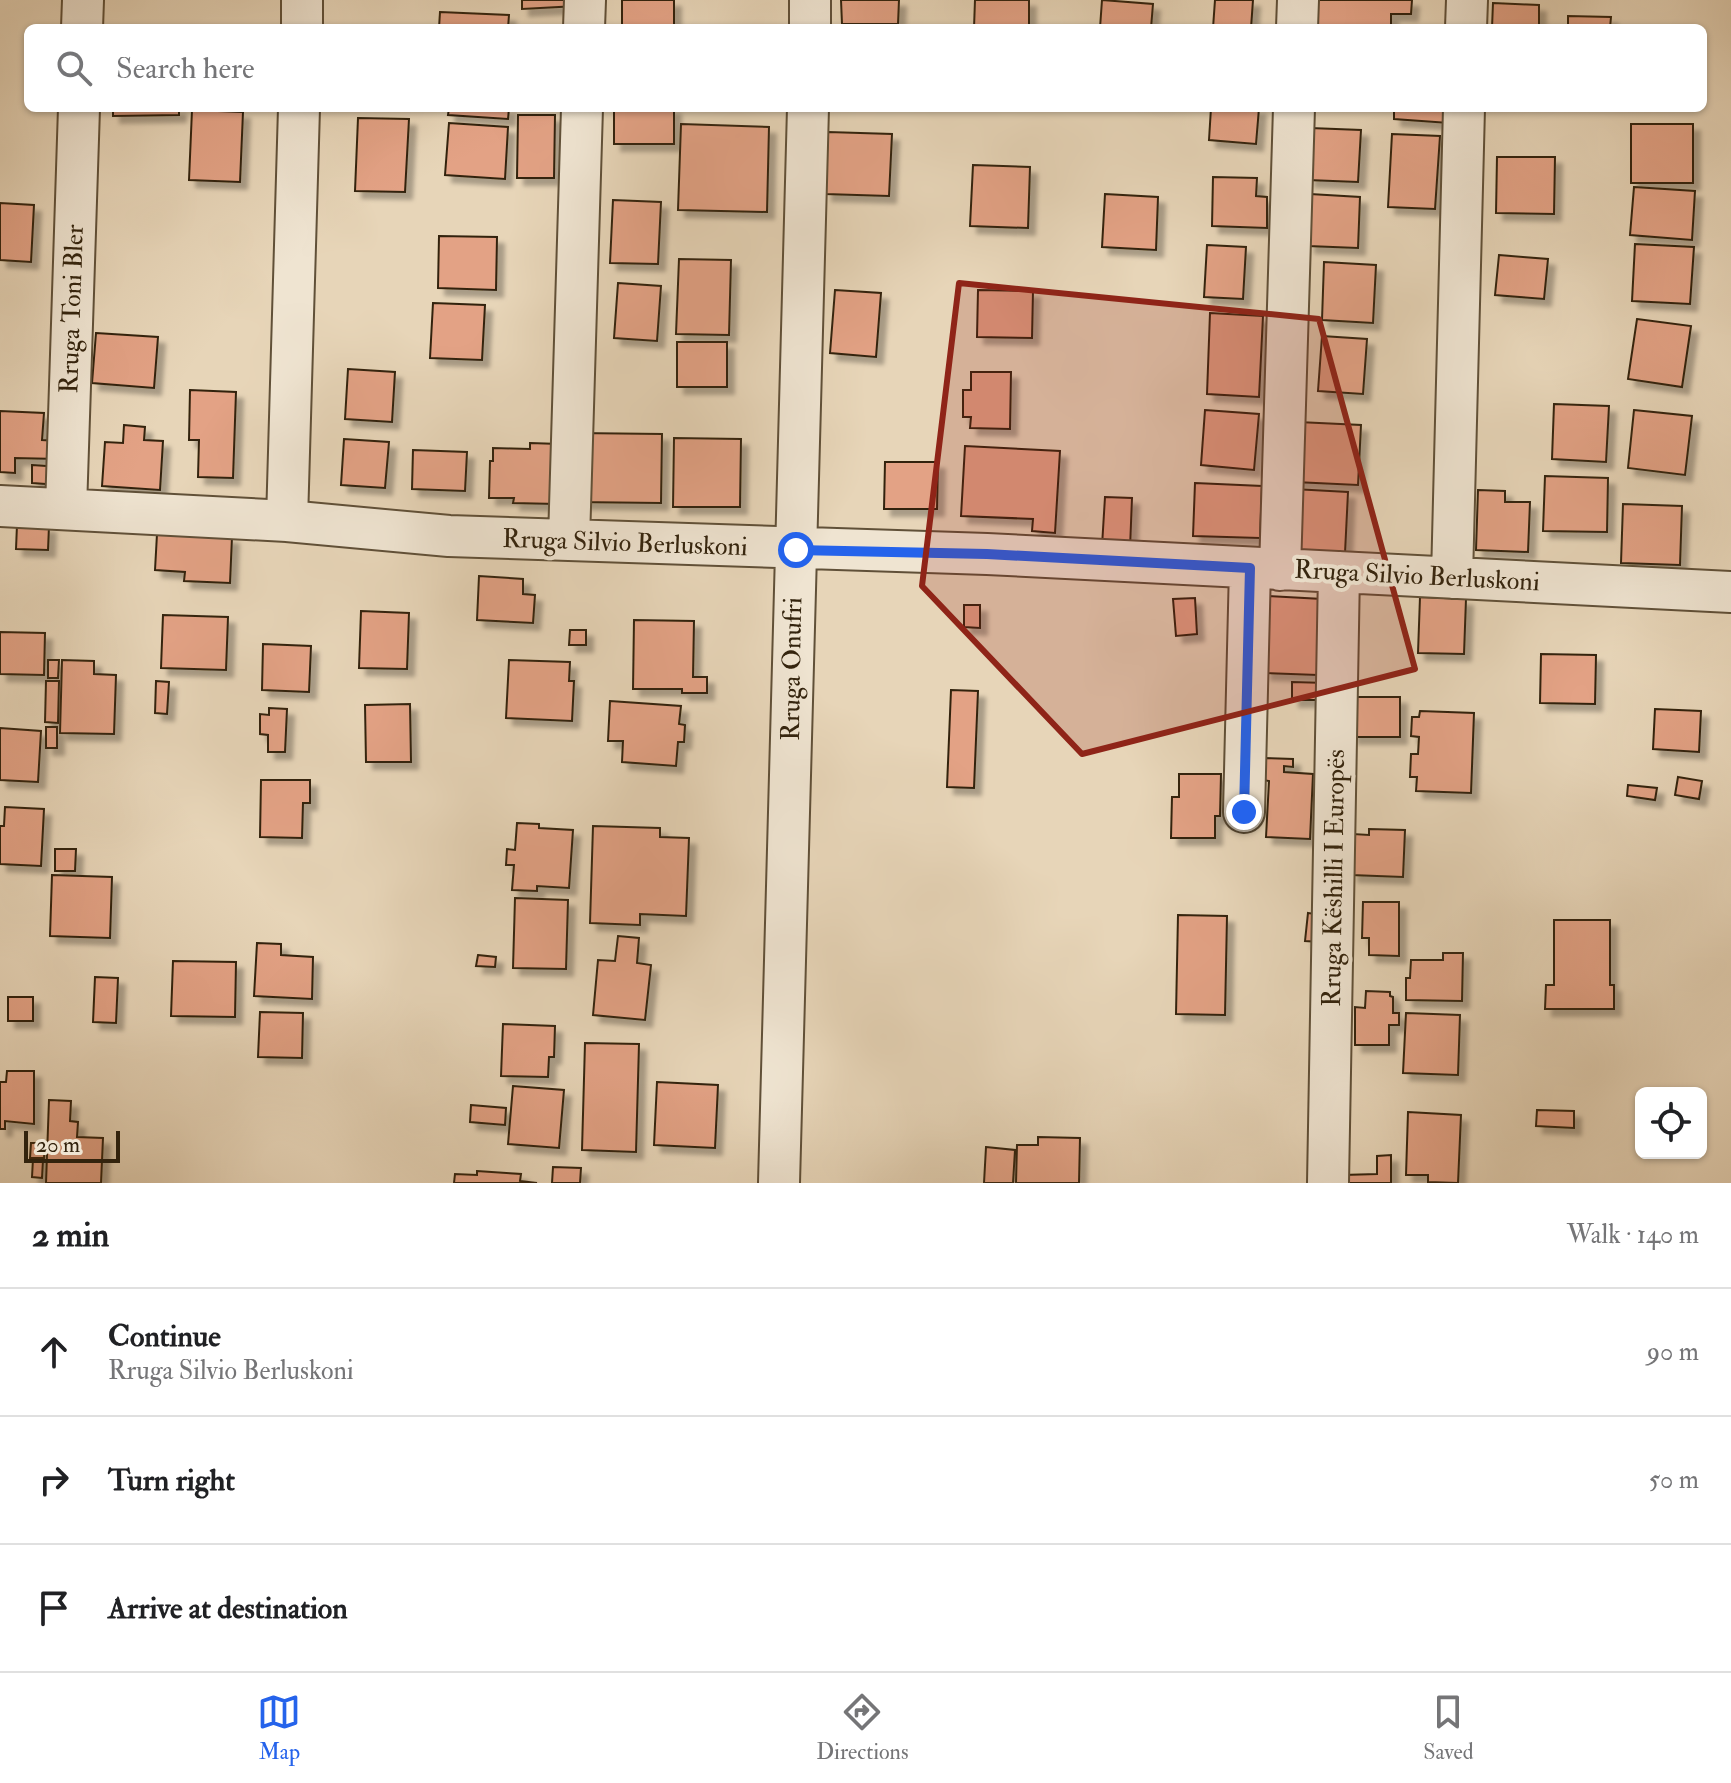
<!DOCTYPE html>
<meta charset="utf-8">
<style>
:root{--surface:#fff;--page:#f6f6f6;--text:#202124;--muted:#757577;--line:#e0e0e0;--accent:#2563eb}
body{margin:0;font-family:"IM FELL Double Pica",serif;background:var(--page);color:var(--text)}
.controls{position:absolute;right:24px;bottom:24px;display:grid;overflow:hidden;border-radius:12px;box-shadow:0 2px 6px #0004}
.controls button{width:72px;height:72px;display:grid;place-items:center;padding:0;border:0;border-bottom:2px solid var(--line);background:var(--surface);color:var(--text);font:40px sans-serif}
.scale{position:absolute;left:24px;bottom:20px;width:96px;box-sizing:border-box;padding-left:8px;border:4px solid #33230d;border-top:0;font-size:22px;line-height:28px;white-space:nowrap;color:#33230d;-webkit-text-stroke:6px #efe4d1;paint-order:stroke}
.stop{position:absolute;width:24px;height:24px;margin:-18px;border:6px solid #2563eb;border-radius:50%;background:#fff}
.stop.end{background:#2563eb;border-color:#fff;box-shadow:0 2px 8px #0008}
.list{margin:0;padding:0;list-style:none}
h2{display:flex;justify-content:space-between;align-items:center;height:104px;margin:0;padding:0 32px;font-size:34px}
h2 small{font-size:26px;font-weight:400;color:var(--muted)}
.list li{display:grid;grid-template-columns:52px 1fr auto;gap:24px;align-items:center;box-sizing:border-box;height:128px;padding:0 32px;border-top:2px solid var(--line)}
.list b{display:block;font-size:30px;white-space:nowrap}
.list p{margin:0;font-size:26px;white-space:nowrap;color:var(--muted)}
.list em{font-size:26px;font-style:normal;color:var(--muted)}
.icon{flex:none;width:44px;height:44px;fill:none;stroke:currentColor;stroke-width:2;stroke-linecap:round;stroke-linejoin:round}
.map{position:relative;flex:none;width:1731px;height:1183px;overflow:hidden}
.search{position:absolute;background:var(--surface);box-shadow:0 2px 6px #0004;left:24px;right:24px;top:24px;height:88px;display:flex;align-items:center;gap:20px;box-sizing:border-box;padding:0 28px;border-radius:12px;color:var(--muted);font-size:30px}
.sheet{height:488px;background:var(--surface)}
nav{display:flex;justify-content:space-around;align-items:center;box-sizing:border-box;height:112px;border-top:2px solid var(--line);background:var(--surface);font-size:22px;color:var(--muted)}
nav a{display:grid;justify-items:center;gap:4px}
nav .on{color:var(--accent)}
.map>svg:first-child{display:block}
</style>
<div class="map">
<svg width="1731" height="1183" viewBox="0 0 1731 1183">
<defs>
<filter id="shadow"><feDropShadow dx="7" dy="7" stdDeviation="2" flood-color="#0004"/></filter>
</defs>
<rect width="100%" height="100%" fill="#e7d5b8"/>
<filter id="stains"><feTurbulence type="fractalNoise" baseFrequency=".0025" numOctaves="4"/><feColorMatrix values="0 0 0 0 .2 0 0 0 0 .09 0 0 0 0 .02 0 0 0 .5 -.17"/></filter>
<radialGradient id="worn" r=".72"><stop offset=".6" stop-color="#630" stop-opacity="0"/><stop offset="1" stop-color="#630" stop-opacity=".3"/></radialGradient>
<path fill="#e3a285" stroke="#33230d" stroke-width="2" filter="url(#shadow)" d="M 522,0 L 576,0 L 577,6 L 522,9 Z
M 622,0 L 674,0 L 674,28 L 622,28 Z
M 841,0 L 899,0 L 898,24 L 842,24 Z
M 975,0 L 1029,0 L 1029,28 L 974,28 Z
M 1102,0 L 1153,4 L 1151,28 L 1100,28 Z
M 1215,0 L 1253,0 L 1251,28 L 1213,28 Z
M 1315,0 L 1412,0 L 1411,14 L 1391,14 L 1391,28 L 1314,28 Z
M 1493,3 L 1539,5 L 1539,28 L 1492,28 Z
M 440,12 L 509,15 L 508,28 L 439,28 Z
M 1568,16 L 1611,17 L 1610,28 L 1568,28 Z
M 113,108 L 179,108 L 179,115 L 113,116 Z
M 449,108 L 509,108 L 508,119 L 448,115 Z
M 614,108 L 674,108 L 674,144 L 614,144 Z
M 1211,108 L 1259,108 L 1256,144 L 1209,140 Z
M 1394,108 L 1450,108 L 1449,123 L 1394,119 Z
M 192,110 L 243,112 L 240,182 L 189,180 Z
M 518,115 L 555,115 L 554,178 L 517,178 Z
M 358,118 L 409,119 L 405,192 L 355,191 Z
M 449,123 L 508,127 L 505,179 L 445,175 Z
M 681,124 L 769,127 L 767,212 L 678,210 Z
M 1631,124 L 1693,124 L 1693,183 L 1631,183 Z
M 1310,128 L 1361,130 L 1358,182 L 1308,180 Z
M 828,132 L 892,134 L 889,196 L 825,194 Z
M 1392,134 L 1440,136 L 1435,209 L 1388,207 Z
M 1497,157 L 1555,157 L 1554,214 L 1496,213 Z
M 973,165 L 1030,167 L 1028,228 L 970,226 Z
M 1213,177 L 1257,178 L 1256,196 L 1267,197 L 1267,228 L 1212,226 Z
M 1634,187 L 1695,191 L 1692,240 L 1630,235 Z
M 1105,194 L 1158,197 L 1156,250 L 1102,247 Z
M 1310,194 L 1360,197 L 1358,248 L 1308,246 Z
M 613,200 L 661,202 L 658,264 L 610,263 Z
M 0,203 L 34,205 L 31,262 L 0,260 Z
M 439,236 L 497,237 L 496,290 L 438,288 Z
M 1635,244 L 1694,247 L 1690,304 L 1632,301 Z
M 1207,245 L 1246,247 L 1243,299 L 1204,297 Z
M 1499,255 L 1548,259 L 1544,299 L 1495,295 Z
M 679,259 L 731,260 L 729,335 L 676,334 Z
M 1324,262 L 1376,265 L 1373,323 L 1322,320 Z
M 618,283 L 661,286 L 657,341 L 614,338 Z
M 835,290 L 881,293 L 876,357 L 830,353 Z
M 978,290 L 1033,291 L 1032,338 L 977,337 Z
M 433,303 L 485,305 L 482,360 L 430,358 Z
M 1210,313 L 1263,316 L 1259,397 L 1207,394 Z
M 1637,319 L 1691,326 L 1682,387 L 1628,379 Z
M 96,333 L 158,337 L 154,388 L 92,383 Z
M 1322,336 L 1367,339 L 1363,394 L 1318,391 Z
M 677,342 L 727,342 L 727,387 L 677,387 Z
M 348,369 L 395,372 L 392,422 L 345,419 Z
M 971,372 L 1011,372 L 1010,429 L 970,428 L 971,417 L 963,417 L 963,390 L 971,390 Z
M 190,390 L 236,392 L 233,478 L 198,477 L 199,440 L 189,440 Z
M 1554,404 L 1609,406 L 1606,462 L 1552,459 Z
M 1205,410 L 1259,414 L 1254,470 L 1201,465 Z
M 1634,410 L 1692,416 L 1685,475 L 1628,468 Z
M 0,411 L 44,413 L 42,440 L 59,441 L 58,459 L 15,458 L 15,473 L 0,472 Z
M 1298,422 L 1361,425 L 1358,485 L 1295,482 Z
M 124,425 L 145,427 L 144,440 L 163,441 L 160,490 L 102,486 L 105,442 L 123,443 Z
M 576,433 L 662,434 L 661,503 L 576,502 Z
M 674,438 L 741,439 L 740,507 L 673,507 Z
M 344,439 L 389,442 L 385,488 L 341,485 Z
M 530,443 L 559,444 L 557,504 L 513,503 L 514,498 L 489,498 L 490,461 L 493,461 L 493,448 L 530,449 Z
M 965,446 L 1060,451 L 1055,533 L 1032,531 L 1033,519 L 961,516 Z
M 413,450 L 467,452 L 465,491 L 412,489 Z
M 885,462 L 938,462 L 937,509 L 884,509 Z
M 32,465 L 61,467 L 60,485 L 32,483 Z
M 1545,476 L 1608,478 L 1607,532 L 1543,531 Z
M 1195,483 L 1262,486 L 1260,538 L 1193,536 Z
M 1293,489 L 1348,492 L 1345,553 L 1290,551 Z
M 1478,490 L 1505,491 L 1505,502 L 1530,502 L 1528,552 L 1476,550 Z
M 1105,497 L 1132,498 L 1130,548 L 1102,546 Z
M 1623,504 L 1682,506 L 1680,565 L 1621,563 Z
M 17,525 L 49,526 L 48,550 L 16,549 Z
M 157,534 L 232,537 L 230,583 L 184,581 L 185,572 L 155,570 Z
M 479,576 L 523,579 L 523,594 L 535,595 L 533,623 L 477,620 Z
M 1268,596 L 1322,599 L 1318,675 L 1264,673 Z
M 1420,597 L 1466,599 L 1464,654 L 1418,653 Z
M 1195,598 L 1197,634 L 1176,636 L 1173,599 Z
M 964,605 L 980,605 L 980,628 L 964,627 Z
M 361,611 L 409,613 L 407,669 L 359,668 Z
M 163,615 L 228,617 L 226,670 L 161,668 Z
M 634,620 L 694,621 L 693,677 L 707,677 L 707,693 L 682,693 L 682,689 L 633,689 Z
M 570,630 L 586,630 L 586,645 L 569,645 Z
M 0,632 L 45,633 L 44,675 L 0,674 Z
M 263,644 L 311,646 L 309,692 L 262,690 Z
M 1541,654 L 1596,655 L 1595,704 L 1540,703 Z
M 48,660 L 59,660 L 58,678 L 48,678 Z
M 62,660 L 94,661 L 94,674 L 116,675 L 114,734 L 60,733 Z
M 509,660 L 570,662 L 569,681 L 574,681 L 572,721 L 506,718 Z
M 46,681 L 59,681 L 58,723 L 45,722 Z
M 156,681 L 169,682 L 167,714 L 155,713 Z
M 1292,682 L 1327,683 L 1327,700 L 1292,700 Z
M 951,690 L 978,691 L 974,788 L 947,787 Z
M 1351,697 L 1400,697 L 1400,737 L 1351,737 Z
M 610,701 L 681,706 L 679,724 L 685,725 L 684,742 L 678,742 L 676,766 L 622,762 L 623,741 L 608,741 Z
M 410,704 L 411,762 L 366,762 L 365,705 Z
M 269,708 L 287,709 L 285,752 L 268,752 L 268,735 L 260,734 L 260,714 L 269,715 Z
M 1655,709 L 1701,711 L 1699,752 L 1653,749 Z
M 1420,711 L 1474,713 L 1471,793 L 1416,791 L 1417,777 L 1410,777 L 1411,754 L 1418,754 L 1419,737 L 1411,736 L 1412,717 L 1419,717 Z
M 46,727 L 57,727 L 57,748 L 46,748 Z
M 0,728 L 41,731 L 38,782 L 0,780 Z
M 1264,758 L 1293,759 L 1293,767 L 1284,766 L 1284,772 L 1313,774 L 1310,839 L 1266,837 L 1269,781 L 1263,780 Z
M 1179,774 L 1221,774 L 1220,816 L 1215,816 L 1215,838 L 1171,838 L 1172,797 L 1179,797 Z
M 1678,777 L 1702,781 L 1699,799 L 1675,795 Z
M 261,780 L 310,780 L 310,803 L 303,803 L 302,838 L 260,837 Z
M 1628,785 L 1657,788 L 1655,800 L 1627,796 Z
M 5,807 L 44,809 L 41,866 L 0,864 L 0,826 L 4,826 Z
M 517,823 L 539,824 L 539,828 L 573,830 L 569,888 L 537,886 L 537,891 L 512,890 L 514,865 L 506,865 L 507,849 L 515,850 Z
M 593,826 L 660,828 L 660,837 L 689,838 L 686,916 L 640,914 L 640,925 L 590,923 Z
M 1369,829 L 1405,830 L 1403,877 L 1351,875 L 1353,834 L 1369,835 Z
M 55,849 L 76,849 L 75,871 L 55,871 Z
M 52,875 L 112,877 L 110,938 L 50,936 Z
M 515,898 L 568,900 L 566,969 L 513,968 Z
M 1363,902 L 1399,902 L 1399,956 L 1369,955 L 1369,938 L 1362,938 Z
M 1308,913 L 1323,915 L 1320,942 L 1305,941 Z
M 1178,915 L 1227,916 L 1225,1015 L 1176,1014 Z
M 1554,920 L 1610,920 L 1610,985 L 1614,985 L 1614,1009 L 1545,1009 L 1546,985 L 1554,985 Z
M 618,936 L 639,938 L 637,963 L 651,965 L 645,1020 L 593,1015 L 598,960 L 615,961 Z
M 257,943 L 281,944 L 281,955 L 313,957 L 312,999 L 254,996 Z
M 1443,953 L 1463,953 L 1462,1001 L 1406,1000 L 1406,978 L 1410,978 L 1411,960 L 1443,960 Z
M 478,955 L 496,957 L 495,967 L 476,966 Z
M 173,961 L 236,962 L 235,1017 L 171,1016 Z
M 95,977 L 118,978 L 116,1023 L 93,1022 Z
M 1366,991 L 1390,992 L 1390,996 L 1393,997 L 1393,1013 L 1399,1013 L 1399,1025 L 1389,1025 L 1389,1045 L 1355,1045 L 1355,1007 L 1365,1008 Z
M 8,997 L 33,997 L 33,1021 L 8,1021 Z
M 260,1012 L 303,1013 L 302,1058 L 258,1057 Z
M 1406,1013 L 1460,1015 L 1458,1075 L 1403,1073 Z
M 503,1024 L 555,1026 L 554,1057 L 549,1057 L 548,1077 L 501,1076 Z
M 585,1043 L 639,1044 L 636,1152 L 582,1150 Z
M 7,1071 L 34,1071 L 34,1124 L 5,1121 L 5,1129 L 0,1129 L 0,1082 L 6,1082 Z
M 657,1082 L 718,1085 L 715,1148 L 654,1145 Z
M 513,1086 L 564,1090 L 559,1148 L 508,1144 Z
M 49,1100 L 71,1101 L 70,1121 L 78,1122 L 77,1137 L 103,1138 L 101,1183 L 46,1183 Z
M 471,1105 L 506,1108 L 505,1125 L 470,1122 Z
M 1537,1110 L 1574,1111 L 1574,1128 L 1536,1126 Z
M 1408,1112 L 1461,1115 L 1458,1183 L 1428,1182 L 1428,1175 L 1406,1175 Z
M 1038,1137 L 1080,1138 L 1079,1183 L 1016,1183 L 1017,1145 L 1038,1145 Z
M 31,1143 L 45,1143 L 44,1158 L 30,1158 Z
M 986,1147 L 1015,1150 L 1013,1183 L 984,1183 Z
M 1391,1155 L 1391,1183 L 1344,1183 L 1343,1175 L 1377,1174 L 1377,1156 Z
M 33,1159 L 43,1160 L 42,1178 L 32,1177 Z
M 553,1167 L 581,1168 L 580,1183 L 552,1183 Z
M 477,1171 L 521,1174 L 520,1181 L 537,1183 L 454,1183 L 455,1174 L 477,1175 Z"/>
<g fill="none" stroke-linecap="round" stroke-linejoin="round">
<g stroke="#605038" stroke-width="44">
<path id="minor" d="M 82,28 L 83,0
M 302,28 L 302,0
M 584,28 L 585,0
M 810,28 L 810,0
M 1297,28 L 1298,0
M 1466,28 L 1467,0
M 0,506 L 287,521 L 449,536 L 987,554 L 1731,592
M 66,509 L 79,108
M 287,521 L 299,108
M 569,540 L 582,108
M 1280,570 L 1294,108
M 1452,578 L 1464,108
M 1244,812 L 1250,568
M 779,1183 L 808,108
M 1328,1183 L 1339,572"/>
</g>
<use href="#minor" stroke="#efe4d1" stroke-width="40"/>
</g>
<g fill="none" stroke-linecap="round" stroke-linejoin="round">
<path stroke="#2563eb" stroke-width="10" d="M 796,550 L 987,554 L 1250,568 L 1244,812"/>
</g>
<path fill="#8f2418" fill-opacity="0.2" stroke="#8f2418" stroke-width="6" stroke-linejoin="round" d="M 959,283 L 1319,319 L 1415,669 L 1082,754 L 922,586 Z"/>
<g text-anchor="middle" dominant-baseline="central" stroke-width="8" stroke-linejoin="round" paint-order="stroke">
<g font-size="26" fill="#33230d" stroke="#efe4d1">
<text transform="translate(72 309) rotate(-88)">Rruga Toni Bler</text>
<text transform="translate(625 543) rotate(2)">Rruga Silvio Berluskoni</text>
<text transform="translate(1417 576) rotate(3)">Rruga Silvio Berluskoni</text>
<text transform="translate(792 669) rotate(-89)">Rruga Onufri</text>
<text transform="translate(1334 878) rotate(-89)">Rruga Këshilli I Europës</text>
</g>
</g>
<rect width="100%" height="100%" filter="url(#stains)"/>
<rect width="100%" height="100%" fill="url(#worn)"/>
</svg>
<div class="controls">
<button><svg class="icon" aria-label="locate" viewBox="0 0 24 24"><circle cx="12" cy="12" r="6"/><path d="M12 2v4M12 18v4M2 12h4M18 12h4"/></svg></button>
</div>
<div class="scale">20 m</div>
<div class="stop" style="left:796px;top:550px"></div>
<div class="stop end" style="left:1244px;top:812px"></div>
<div class="search"><svg class="icon" aria-label="search" viewBox="0 0 24 24"><circle cx="10" cy="10" r="6"/><path d="M15 15l6 6"/></svg>Search here</div>
</div>
<section class="sheet">
<h2>2 min<small>Walk · 140 m</small></h2>
<ul class="list">
<li><svg class="icon" aria-label="ahead" viewBox="0 0 24 24"><path d="M12 20V5M6 11l6-6 6 6"/></svg><div><b>Continue</b><p>Rruga Silvio Berluskoni</p></div><em>90 m</em></li>
<li><svg class="icon" aria-label="right" viewBox="0 0 24 24"><path d="M7 20v-9h11M14 6l5 5-5 5"/></svg><div><b>Turn right</b></div><em>50 m</em></li>
<li><svg class="icon" aria-label="arrive" viewBox="0 0 24 24"><path d="M6 21V4h12l-3 4 3 4H6"/></svg><div><b>Arrive at destination</b></div></li>
</ul>
</section>
<nav>
<a class="on"><svg class="icon" aria-label="map" viewBox="0 0 24 24"><path d="M3 6l6-2 6 2 6-2v14l-6 2-6-2-6 2zM9 4v14M15 6v14"/></svg>Map</a>
<a><svg class="icon" aria-label="directions" viewBox="0 0 24 24"><path d="M12 3l9 9-9 9-9-9zM9 14v-3h6M13 9l2 2-2 2"/></svg>Directions</a>
<a><svg class="icon" aria-label="saved" viewBox="0 0 24 24"><path d="M7 4h10v16l-5-4-5 4z"/></svg>Saved</a>
</nav>
